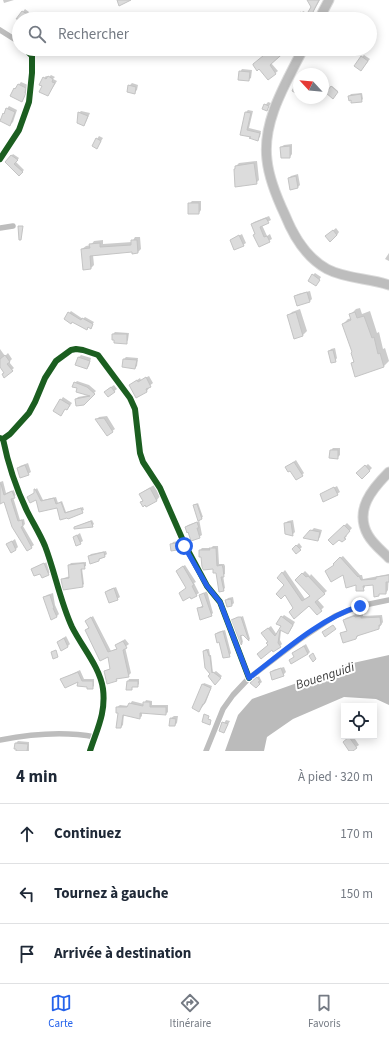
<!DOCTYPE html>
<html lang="fr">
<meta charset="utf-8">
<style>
:root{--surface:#fff;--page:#f2f2f3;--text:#1f2937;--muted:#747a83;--line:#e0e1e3;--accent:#2563eb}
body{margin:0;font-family:"Source Sans 3",sans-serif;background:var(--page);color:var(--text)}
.controls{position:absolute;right:12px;bottom:12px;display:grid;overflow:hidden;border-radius:0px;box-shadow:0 2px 10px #0003}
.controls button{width:36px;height:36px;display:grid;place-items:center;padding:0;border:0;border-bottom:1px solid var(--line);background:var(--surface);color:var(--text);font:20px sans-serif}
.compass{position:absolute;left:293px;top:68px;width:36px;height:36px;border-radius:50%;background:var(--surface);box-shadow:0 2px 10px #0003;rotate:296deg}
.stop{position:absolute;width:12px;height:12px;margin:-9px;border:3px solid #2563eb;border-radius:50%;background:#fff}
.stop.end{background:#2563eb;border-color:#fff;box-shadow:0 1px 4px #0008}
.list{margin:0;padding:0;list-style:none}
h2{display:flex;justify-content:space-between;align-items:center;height:52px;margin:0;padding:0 16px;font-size:17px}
h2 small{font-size:13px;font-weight:400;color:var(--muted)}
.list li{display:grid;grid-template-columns:26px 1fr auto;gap:12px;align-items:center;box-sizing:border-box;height:60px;padding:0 16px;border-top:1px solid var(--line)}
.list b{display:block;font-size:15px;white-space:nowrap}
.list em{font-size:13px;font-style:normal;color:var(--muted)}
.icon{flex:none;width:22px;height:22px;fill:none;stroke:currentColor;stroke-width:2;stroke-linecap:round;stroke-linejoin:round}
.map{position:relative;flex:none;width:389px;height:751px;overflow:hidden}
.search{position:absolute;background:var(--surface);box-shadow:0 2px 10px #0003;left:12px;right:12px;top:12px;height:44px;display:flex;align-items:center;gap:10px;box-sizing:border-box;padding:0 14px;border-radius:22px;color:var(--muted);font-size:15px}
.sheet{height:232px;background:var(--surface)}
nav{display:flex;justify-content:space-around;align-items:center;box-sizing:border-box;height:56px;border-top:1px solid var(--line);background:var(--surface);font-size:11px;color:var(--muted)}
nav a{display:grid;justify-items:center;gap:2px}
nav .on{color:var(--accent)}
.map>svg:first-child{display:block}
</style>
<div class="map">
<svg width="389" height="751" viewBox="0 0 389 751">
<rect width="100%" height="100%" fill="#fff"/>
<path fill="#bbb" d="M 389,655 L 389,705 L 376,699 L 344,697 L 293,719 L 267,737 L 264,751 L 225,751 L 238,715 L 252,699 L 297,683 L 324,678 L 344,665 Z"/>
<path fill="#0003" d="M 3,0 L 14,0 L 4,3 Z
M 308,0 L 320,0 L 309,19 L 298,19 L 303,11 L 309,14 L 312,4 Z
M 25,9 L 29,12 L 24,19 L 21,19 L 18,18 Z
M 50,14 L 50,19 L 38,19 L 41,15 Z
M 273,49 L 288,49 L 271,63 L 278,71 L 268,79 L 259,67 Z
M 364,55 L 370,59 L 361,70 L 362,57 Z
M 242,69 L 252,70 L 251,78 L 248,80 L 240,72 Z
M 51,75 L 55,77 L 53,79 L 57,81 L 48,95 L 43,86 L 44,78 L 46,76 L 49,77 Z
M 21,82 L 28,85 L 27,91 L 22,100 L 11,96 L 15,89 Z
M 132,83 L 138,85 L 137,90 L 134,93 L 129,86 Z
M 332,86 L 338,91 L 333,97 L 327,92 Z
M 362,93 L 363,99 L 361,101 L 349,96 L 351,94 Z
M 268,102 L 271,103 L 267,110 L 263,108 Z
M 9,106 L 17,110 L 13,122 L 10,125 L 3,114 Z
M 248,110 L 253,111 L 249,128 L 261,131 L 260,137 L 257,139 L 252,136 L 241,134 L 246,112 Z
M 81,111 L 90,113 L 86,122 L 84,125 L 79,113 Z
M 99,136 L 103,138 L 97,148 L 97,139 Z
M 292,144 L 292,154 L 290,157 L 281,147 L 284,145 Z
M 13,154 L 19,158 L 16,162 L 24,170 L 19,175 L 6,162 Z
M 257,161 L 259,180 L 256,183 L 236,166 L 239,163 Z
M 298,174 L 300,185 L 298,187 L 291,189 L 289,178 L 291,176 Z
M 192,201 L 201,201 L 201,210 L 199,213 L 189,204 Z
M 269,216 L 271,220 L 262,225 L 267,236 L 270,234 L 272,239 L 259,246 L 252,224 L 254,222 Z
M 336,228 L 339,232 L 337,235 L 329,234 Z
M 242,234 L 246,243 L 243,245 L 231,240 Z
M 135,237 L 140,237 L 141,249 L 138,252 L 133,251 L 93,255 L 94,265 L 91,268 L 82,249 L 86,246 L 91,245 L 94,241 L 103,240 L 103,244 L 132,242 Z
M 389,253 L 389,261 L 385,259 Z
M 315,273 L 321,277 L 318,282 L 313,275 Z
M 310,291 L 312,299 L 310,301 L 295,296 L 298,294 Z
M 360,308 L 362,314 L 370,311 L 377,333 L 379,332 L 383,349 L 385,348 L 389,361 L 384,366 L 356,375 L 352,363 L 354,361 L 353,352 L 343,324 L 348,319 L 352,318 L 350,315 L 356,309 Z
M 300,309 L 307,331 L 303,335 L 295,338 L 288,316 L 292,312 Z
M 71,311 L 83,319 L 85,317 L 94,322 L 91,327 L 89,326 L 86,329 L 65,318 Z
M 115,332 L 129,333 L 128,340 L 126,343 L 113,334 Z
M 335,348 L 337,358 L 335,361 L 329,351 L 331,349 Z
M 0,349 L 5,356 L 8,353 L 12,359 L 9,362 L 14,368 L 4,377 L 5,373 L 0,366 Z
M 81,355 L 91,358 L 89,366 L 87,368 L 79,357 Z
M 126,357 L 138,358 L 137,366 L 135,368 L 123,366 L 124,359 Z
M 149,376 L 153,383 L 148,387 L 149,388 L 147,391 L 137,397 L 130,385 L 140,378 L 141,380 Z
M 77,381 L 89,385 L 96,391 L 83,404 L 76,399 L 78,397 L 89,395 L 78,388 L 75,383 Z
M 114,385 L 117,389 L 109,395 L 108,389 Z
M 63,397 L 72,403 L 69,407 L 67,409 L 65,408 L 54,410 Z
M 107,416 L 115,429 L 107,435 L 97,419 L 99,417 Z
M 333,448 L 340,448 L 340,455 L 337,458 L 331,450 Z
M 296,460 L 304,473 L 302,475 L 289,465 Z
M 28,463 L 31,472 L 28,474 L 18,468 L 20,466 Z
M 368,464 L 372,468 L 362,478 L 358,473 Z
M 3,481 L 6,493 L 14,490 L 16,495 L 13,497 L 20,520 L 24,519 L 25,524 L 23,526 L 34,545 L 27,550 L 4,501 L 0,502 L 0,482 Z
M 154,485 L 160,496 L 157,500 L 146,506 L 141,502 L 143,500 L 140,494 L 144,491 Z
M 337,486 L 340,492 L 337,494 L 321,495 Z
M 37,488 L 43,500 L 56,497 L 58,503 L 62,501 L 66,512 L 83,507 L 84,510 L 60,519 L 57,506 L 39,510 L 35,490 Z
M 198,503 L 203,517 L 199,519 L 202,535 L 199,537 L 186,527 L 188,525 L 199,521 L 194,505 Z
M 92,520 L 94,524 L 92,526 L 75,527 Z
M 293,520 L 295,532 L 292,535 L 285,523 L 288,521 Z
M 347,523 L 352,528 L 346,535 L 347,536 L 342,541 L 339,538 L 330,540 Z
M 314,528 L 322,530 L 320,537 L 318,540 L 305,537 Z
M 80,533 L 83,541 L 80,543 L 74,537 Z
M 15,539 L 18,547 L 16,549 L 8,544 Z
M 178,541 L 179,547 L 177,549 L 172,550 L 171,545 L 173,542 Z
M 299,543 L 302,547 L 296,553 L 293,549 Z
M 213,546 L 218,546 L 219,564 L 224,564 L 225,566 L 225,574 L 223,575 L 225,588 L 223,590 L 217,572 L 202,556 L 200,550 L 202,548 L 211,548 Z
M 106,551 L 107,554 L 99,560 L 89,556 L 91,554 Z
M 343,556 L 360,575 L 362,575 L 363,579 L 389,574 L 388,590 L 386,593 L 381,593 L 378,595 L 373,584 L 365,585 L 365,587 L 363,590 L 343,573 L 326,571 L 335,565 L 336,561 Z
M 47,562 L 50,572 L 48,574 L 32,569 Z
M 86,562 L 86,566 L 82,568 L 84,584 L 82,586 L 62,580 L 64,578 L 70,576 L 69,565 L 71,563 Z
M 185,565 L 196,582 L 194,583 L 199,593 L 196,595 L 180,593 L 187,588 L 180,568 Z
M 285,570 L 305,599 L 311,595 L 296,580 L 305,571 L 310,576 L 311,574 L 327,591 L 317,599 L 324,607 L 317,614 L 309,605 L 295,608 L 286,584 L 278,578 Z
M 116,587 L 120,597 L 117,599 L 106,592 L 108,590 Z
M 207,591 L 213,613 L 211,615 L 198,608 L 204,605 L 200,595 Z
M 53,593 L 55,605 L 59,614 L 56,617 L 44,598 L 47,595 Z
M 233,597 L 234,603 L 232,605 L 226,600 L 228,598 Z
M 356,614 L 357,615 L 363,614 L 363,616 L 382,615 L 383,622 L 379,628 L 359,635 L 356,638 L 341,634 L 348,630 L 344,620 L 346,618 Z
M 284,615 L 295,622 L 290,631 L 281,630 L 280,640 L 282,644 L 280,646 L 269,645 L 264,631 L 271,626 L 277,635 L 282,626 L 282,617 Z
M 93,616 L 111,651 L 118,648 L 116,645 L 125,639 L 129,644 L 125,647 L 131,673 L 128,676 L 119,678 L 116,680 L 105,672 L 111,668 L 109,656 L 86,630 L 89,627 L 86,621 Z
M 243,616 L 250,639 L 249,640 L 243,633 L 241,634 L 243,642 L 241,644 L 233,620 Z
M 225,630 L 231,653 L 229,656 L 216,634 L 218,632 Z
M 66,636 L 70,644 L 68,646 L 58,642 Z
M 306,644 L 310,652 L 308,654 L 295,657 L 293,653 Z
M 206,649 L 209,649 L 210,655 L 211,655 L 213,673 L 216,671 L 222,676 L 215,684 L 204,651 Z
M 284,667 L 286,672 L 283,675 L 271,673 L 273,670 Z
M 80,670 L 84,679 L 94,679 L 94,686 L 92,688 L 79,680 L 62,679 Z
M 259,676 L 262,682 L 256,687 L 251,683 Z
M 129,679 L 139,679 L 139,684 L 137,686 L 133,686 L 131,689 L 128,681 Z
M 204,683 L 212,686 L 206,702 L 199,711 L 202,685 Z
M 146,700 L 152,701 L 152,705 L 168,705 L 168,712 L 166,714 L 142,712 L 142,716 L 140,718 L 124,714 L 123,725 L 121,727 L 119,712 L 117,712 L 117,707 L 120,705 L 129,706 L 132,701 L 144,704 Z
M 174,716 L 178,716 L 177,723 L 175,725 L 171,718 Z
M 226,720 L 230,721 L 224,732 L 220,730 Z
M 353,736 L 359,745 L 350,751 L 346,740 Z
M 18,741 L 29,742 L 29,751 L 17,751 L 16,743 Z"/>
<path fill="#dcdcdc" stroke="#c4c4c4" d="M 117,0 L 131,0 L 119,6 Z
M 307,0 L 319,0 L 312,14 L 308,12 L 311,7 Z
M 22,11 L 27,14 L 25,19 L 16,19 Z
M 300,12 L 313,19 L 297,19 Z
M 267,49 L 288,49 L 270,65 L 276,74 L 268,80 L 259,69 L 257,71 L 253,65 L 253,64 L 269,51 Z
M 361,56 L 368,61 L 361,71 L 354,66 Z
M 239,71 L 250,72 L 249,81 L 238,80 Z
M 48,76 L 53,79 L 52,82 L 55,83 L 48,96 L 39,92 L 42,86 L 39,85 L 43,77 L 46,79 Z
M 299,77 L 299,95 L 292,91 Z
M 18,84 L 26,88 L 25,93 L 26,93 L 22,102 L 10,96 L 14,88 L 15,89 Z
M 128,85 L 136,87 L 135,94 L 127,92 Z
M 331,86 L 338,92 L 333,99 L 326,93 Z
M 361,94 L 362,102 L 351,103 L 351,100 L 349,101 L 348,96 Z
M 264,104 L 269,106 L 267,111 L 262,109 Z
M 6,108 L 15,112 L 10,126 L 0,121 L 3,113 L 4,114 Z
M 78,112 L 88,116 L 84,126 L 77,123 Z
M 245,112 L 251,113 L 247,130 L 260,133 L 258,141 L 249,138 L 251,137 L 240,135 Z
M 96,138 L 101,141 L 97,149 L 92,146 Z
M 290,146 L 290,158 L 281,158 L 280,147 Z
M 11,155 L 18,160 L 14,164 L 23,172 L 19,176 L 5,162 Z
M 254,163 L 257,184 L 235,187 L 234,169 L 235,169 L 235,166 Z
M 296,176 L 298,188 L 290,190 L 288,178 Z
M 188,203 L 199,203 L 199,214 L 188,214 Z
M 266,218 L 269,223 L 260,227 L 264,237 L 267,236 L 270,242 L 259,247 L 253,235 L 255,234 L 251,224 Z
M 18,226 L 23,226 L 21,240 L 19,240 Z
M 333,230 L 337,235 L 330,242 L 325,236 Z
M 239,235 L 244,246 L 234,250 L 230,240 Z
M 131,240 L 137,240 L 138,253 L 132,254 L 132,252 L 90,256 L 91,269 L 83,270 L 81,249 L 90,248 L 89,244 L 100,243 L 100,247 L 131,245 Z
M 312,274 L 320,280 L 316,286 L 308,281 Z
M 307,292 L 310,302 L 297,306 L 294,296 Z
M 68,312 L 81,320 L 82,318 L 93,324 L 91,329 L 88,327 L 87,330 L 72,322 L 71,324 L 64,319 Z
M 296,312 L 303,336 L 294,339 L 287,315 Z
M 355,312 L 357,318 L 364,316 L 372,338 L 374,337 L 378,354 L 380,353 L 384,367 L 355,377 L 351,363 L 354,362 L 351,353 L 352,352 L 342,324 L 351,320 L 349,314 Z
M 112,334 L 127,334 L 127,344 L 114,343 L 114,340 L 112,340 Z
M 333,350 L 336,362 L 331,363 L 328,351 Z
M 5,355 L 10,362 L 7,364 L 13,371 L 4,378 L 2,374 L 4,373 L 0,367 L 0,359 Z
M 78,357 L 90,361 L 87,369 L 75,365 Z
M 123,359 L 137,360 L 135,369 L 122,367 Z
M 146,377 L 151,387 L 146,389 L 147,392 L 136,398 L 129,385 L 137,380 L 138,382 Z
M 74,382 L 87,387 L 95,394 L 84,405 L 76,406 L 75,399 L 90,396 L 76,392 L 77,388 L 72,387 Z
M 111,387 L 115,392 L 108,397 L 104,392 Z
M 60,399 L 70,405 L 67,410 L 65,409 L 61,416 L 53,411 Z
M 104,418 L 113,432 L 107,436 L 95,419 Z
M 330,450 L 338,450 L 338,459 L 329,458 Z
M 294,462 L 303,476 L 296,480 L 290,471 L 288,472 L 285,467 Z
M 25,465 L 29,475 L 20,478 L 17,468 Z
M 365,465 L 370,471 L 362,479 L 356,473 Z
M 0,484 L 1,484 L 4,495 L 12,491 L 15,498 L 11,499 L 18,521 L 22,520 L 23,526 L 21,527 L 32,548 L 27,551 L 12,527 L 4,502 L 0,504 Z
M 334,487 L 338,495 L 323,502 L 320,494 Z
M 150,488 L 157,501 L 146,507 L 145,505 L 143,507 L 140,502 L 143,501 L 139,494 Z
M 34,489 L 35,489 L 41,501 L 54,498 L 56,504 L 61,502 L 65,513 L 81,508 L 83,513 L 68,519 L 67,518 L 60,520 L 57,508 L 39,512 L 36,500 L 30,503 L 27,497 L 34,493 Z
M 197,504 L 202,519 L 198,521 L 193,505 Z
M 91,521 L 93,527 L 74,529 L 74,527 Z
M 197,522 L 199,528 L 197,528 L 200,538 L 191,541 L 188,532 L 187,533 L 185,527 Z
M 291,522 L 293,536 L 285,534 L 284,523 Z
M 344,525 L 350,531 L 344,538 L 346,539 L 342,542 L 339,540 L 333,545 L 328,540 Z
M 310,530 L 320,532 L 318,541 L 303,538 Z
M 77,535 L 81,544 L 76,546 L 73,537 Z
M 12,541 L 16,550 L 11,553 L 6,544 Z
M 176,543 L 177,550 L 171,551 L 170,544 Z
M 296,545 L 301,550 L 296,554 L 292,549 Z
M 209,548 L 216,548 L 217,566 L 222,565 L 223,568 L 224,577 L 221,577 L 224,591 L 219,592 L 216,573 L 213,573 L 213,569 L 203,570 L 202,567 L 201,557 L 199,557 L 199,550 L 210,550 Z
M 104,552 L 105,557 L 99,559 L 99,561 L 90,564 L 88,556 Z
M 340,557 L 358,577 L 359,576 L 361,580 L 376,579 L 376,577 L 389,575 L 389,582 L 386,582 L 386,594 L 379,594 L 379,596 L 374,597 L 373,585 L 363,586 L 364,591 L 356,591 L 356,585 L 346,588 L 343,575 L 331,582 L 325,571 L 334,565 L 333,564 Z
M 44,563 L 49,575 L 42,578 L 40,574 L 34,576 L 31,569 Z
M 84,563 L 85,569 L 81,569 L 83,587 L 63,590 L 61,579 L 69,578 L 68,565 Z
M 183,566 L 194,585 L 192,586 L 197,596 L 191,599 L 190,597 L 183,601 L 179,593 L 186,588 L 176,571 Z
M 282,572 L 302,601 L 310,596 L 295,580 L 302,573 L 306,577 L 308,576 L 325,594 L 315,602 L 322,611 L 317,615 L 309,606 L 294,619 L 289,612 L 293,608 L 285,595 L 281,599 L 276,594 L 284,585 L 277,578 Z
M 114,588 L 118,600 L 109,603 L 105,592 Z
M 204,593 L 212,616 L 200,620 L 197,608 L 203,607 L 199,595 Z
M 50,595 L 54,608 L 53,608 L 57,617 L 51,620 L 43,597 Z
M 231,599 L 232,606 L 227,607 L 225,600 Z
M 281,616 L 293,625 L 288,634 L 280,630 L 278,643 L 281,647 L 273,652 L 272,650 L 261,659 L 257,654 L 268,645 L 266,643 L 268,642 L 261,633 L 268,628 L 275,636 L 281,626 L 276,624 Z
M 354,616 L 355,617 L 361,616 L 361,618 L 380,617 L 381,625 L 379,625 L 379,629 L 357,636 L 356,639 L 343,643 L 340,633 L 347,631 L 343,620 Z
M 91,617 L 108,652 L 117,649 L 115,645 L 123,641 L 127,648 L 123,650 L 129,677 L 116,679 L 117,681 L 107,684 L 104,671 L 110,669 L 108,657 L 100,661 L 85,630 L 89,628 L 85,621 Z
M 238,617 L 241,617 L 249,641 L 243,635 L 240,636 L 242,644 L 241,645 L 231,620 Z
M 333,625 L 336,629 L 325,637 L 322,632 Z
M 223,631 L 230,657 L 223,658 L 219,642 L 217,643 L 215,634 Z
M 64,638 L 68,647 L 61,651 L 57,642 Z
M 304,646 L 308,654 L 291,664 L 289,660 L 294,657 L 292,653 Z
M 56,650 L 58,657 L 53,659 L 51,652 Z
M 207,650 L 209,656 L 210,656 L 212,673 L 213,672 L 221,678 L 215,685 L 208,676 L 210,674 L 205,668 L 203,651 Z
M 313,653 L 316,659 L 313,662 L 309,656 Z
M 281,668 L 284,676 L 272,680 L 270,672 Z
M 78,672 L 82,681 L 93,681 L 93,689 L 87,689 L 87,687 L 77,686 L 78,682 L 65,688 L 60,679 Z
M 257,677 L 260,681 L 258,682 L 260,684 L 256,688 L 250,683 Z
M 127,681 L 138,681 L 138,687 L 132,687 L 132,690 L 126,690 Z
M 202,684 L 211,688 L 204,704 L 203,704 L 199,712 L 192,708 Z
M 143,702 L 150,702 L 150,707 L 166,707 L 166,715 L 140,713 L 140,719 L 123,715 L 121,728 L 116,728 L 118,713 L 116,713 L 116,707 L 127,707 L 129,703 L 143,706 Z
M 204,714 L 209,716 L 208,719 L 211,720 L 210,725 L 202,722 Z
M 170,718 L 176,719 L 175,726 L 169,726 Z
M 222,722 L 228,724 L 224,733 L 219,731 Z
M 349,737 L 357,748 L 353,751 L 349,751 L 343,742 Z
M 15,743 L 28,744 L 27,751 L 16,751 L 16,749 L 14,749 Z"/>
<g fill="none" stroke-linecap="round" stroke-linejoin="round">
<g stroke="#dbdbdb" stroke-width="11">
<path id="trunk" d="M 319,19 L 329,0
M 303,49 C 286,83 262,121 267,160 C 269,179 277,198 285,215 C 293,235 307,258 327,269 C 346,279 369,278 389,285
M 389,472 C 372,489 354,510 368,535 C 373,544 382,551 389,558"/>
</g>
<path stroke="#bdbdbd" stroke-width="5.5" d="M 0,30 L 19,42
M 0,159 L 19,130 L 29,102 L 32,73 L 32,56 L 25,49
M 0,228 L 13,226
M 0,438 L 3,439 C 8,464 16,488 27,511 C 33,523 40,534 45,546 C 55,572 60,601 72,627 C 82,647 100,667 103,689 C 106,713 97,729 90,751
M 3,439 L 10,434 L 29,413 L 35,402 L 45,378 L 56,361 L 71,350 L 76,349 L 83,350 L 98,355 L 130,398 L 135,409 L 140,453 L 143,462 L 160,488 L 185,545 L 207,586 L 220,602 L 249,678
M 0,740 C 31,734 64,731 95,737
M 206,751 L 223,709 L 233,695 L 249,678 L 299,640 L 335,616 L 360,606 L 389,600"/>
<use href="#trunk" stroke="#bdbdbd" stroke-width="9"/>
<g stroke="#fff" stroke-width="8">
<path id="cycleway" d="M 0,159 L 19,130 L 29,102 L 32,73 L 32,56 L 25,49
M 0,438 L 3,439 C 8,464 16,488 27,511 C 33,523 40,534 45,546 C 55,572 60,601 72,627 C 82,647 100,667 103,689 C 106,713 97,729 90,751
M 3,439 L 10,434 L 29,413 L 35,402 L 45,378 L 56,361 L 71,350 L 76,349 L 83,350 L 98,355 L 130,398 L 135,409 L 140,453 L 143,462 L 160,488 L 185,545 L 207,586 L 220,602 L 249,678"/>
</g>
<use href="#cycleway" stroke="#1b5e20" stroke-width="6"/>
</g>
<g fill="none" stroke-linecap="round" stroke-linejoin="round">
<path stroke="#2563eb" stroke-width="5" d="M 184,546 L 207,586 L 220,602 L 249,678 C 283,652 319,619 360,606"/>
</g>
<g text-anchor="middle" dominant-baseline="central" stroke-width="4" stroke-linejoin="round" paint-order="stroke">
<g font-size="13" font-style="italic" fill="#3f3f3f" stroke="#fff">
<text transform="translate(325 676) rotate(-18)">Bouenguidi</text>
</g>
</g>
</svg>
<div class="controls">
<button><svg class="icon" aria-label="locate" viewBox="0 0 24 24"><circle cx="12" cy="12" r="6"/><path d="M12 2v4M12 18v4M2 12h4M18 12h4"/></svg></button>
</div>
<svg class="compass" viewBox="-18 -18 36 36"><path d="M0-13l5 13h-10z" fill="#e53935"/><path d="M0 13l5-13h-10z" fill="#747a83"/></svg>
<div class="stop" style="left:184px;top:546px"></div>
<div class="stop end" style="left:360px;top:606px"></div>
<div class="search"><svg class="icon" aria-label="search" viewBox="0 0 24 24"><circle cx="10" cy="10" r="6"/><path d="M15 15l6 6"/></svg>Rechercher</div>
</div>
<section class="sheet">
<h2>4 min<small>À pied · 320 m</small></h2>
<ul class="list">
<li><svg class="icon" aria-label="ahead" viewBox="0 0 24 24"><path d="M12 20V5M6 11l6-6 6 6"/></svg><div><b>Continuez</b></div><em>170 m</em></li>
<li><svg class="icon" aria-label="left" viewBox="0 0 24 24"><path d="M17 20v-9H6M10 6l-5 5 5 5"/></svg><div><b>Tournez à gauche</b></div><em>150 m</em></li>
<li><svg class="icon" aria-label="arrive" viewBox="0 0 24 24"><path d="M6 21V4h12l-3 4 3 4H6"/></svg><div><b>Arrivée à destination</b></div></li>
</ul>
</section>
<nav>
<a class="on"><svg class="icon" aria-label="map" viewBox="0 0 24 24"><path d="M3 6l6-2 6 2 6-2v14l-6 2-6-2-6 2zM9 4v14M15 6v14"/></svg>Carte</a>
<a><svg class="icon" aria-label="directions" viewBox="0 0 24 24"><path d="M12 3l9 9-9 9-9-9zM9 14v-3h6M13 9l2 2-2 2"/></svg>Itinéraire</a>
<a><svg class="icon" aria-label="saved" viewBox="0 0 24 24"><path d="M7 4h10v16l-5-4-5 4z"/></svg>Favoris</a>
</nav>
